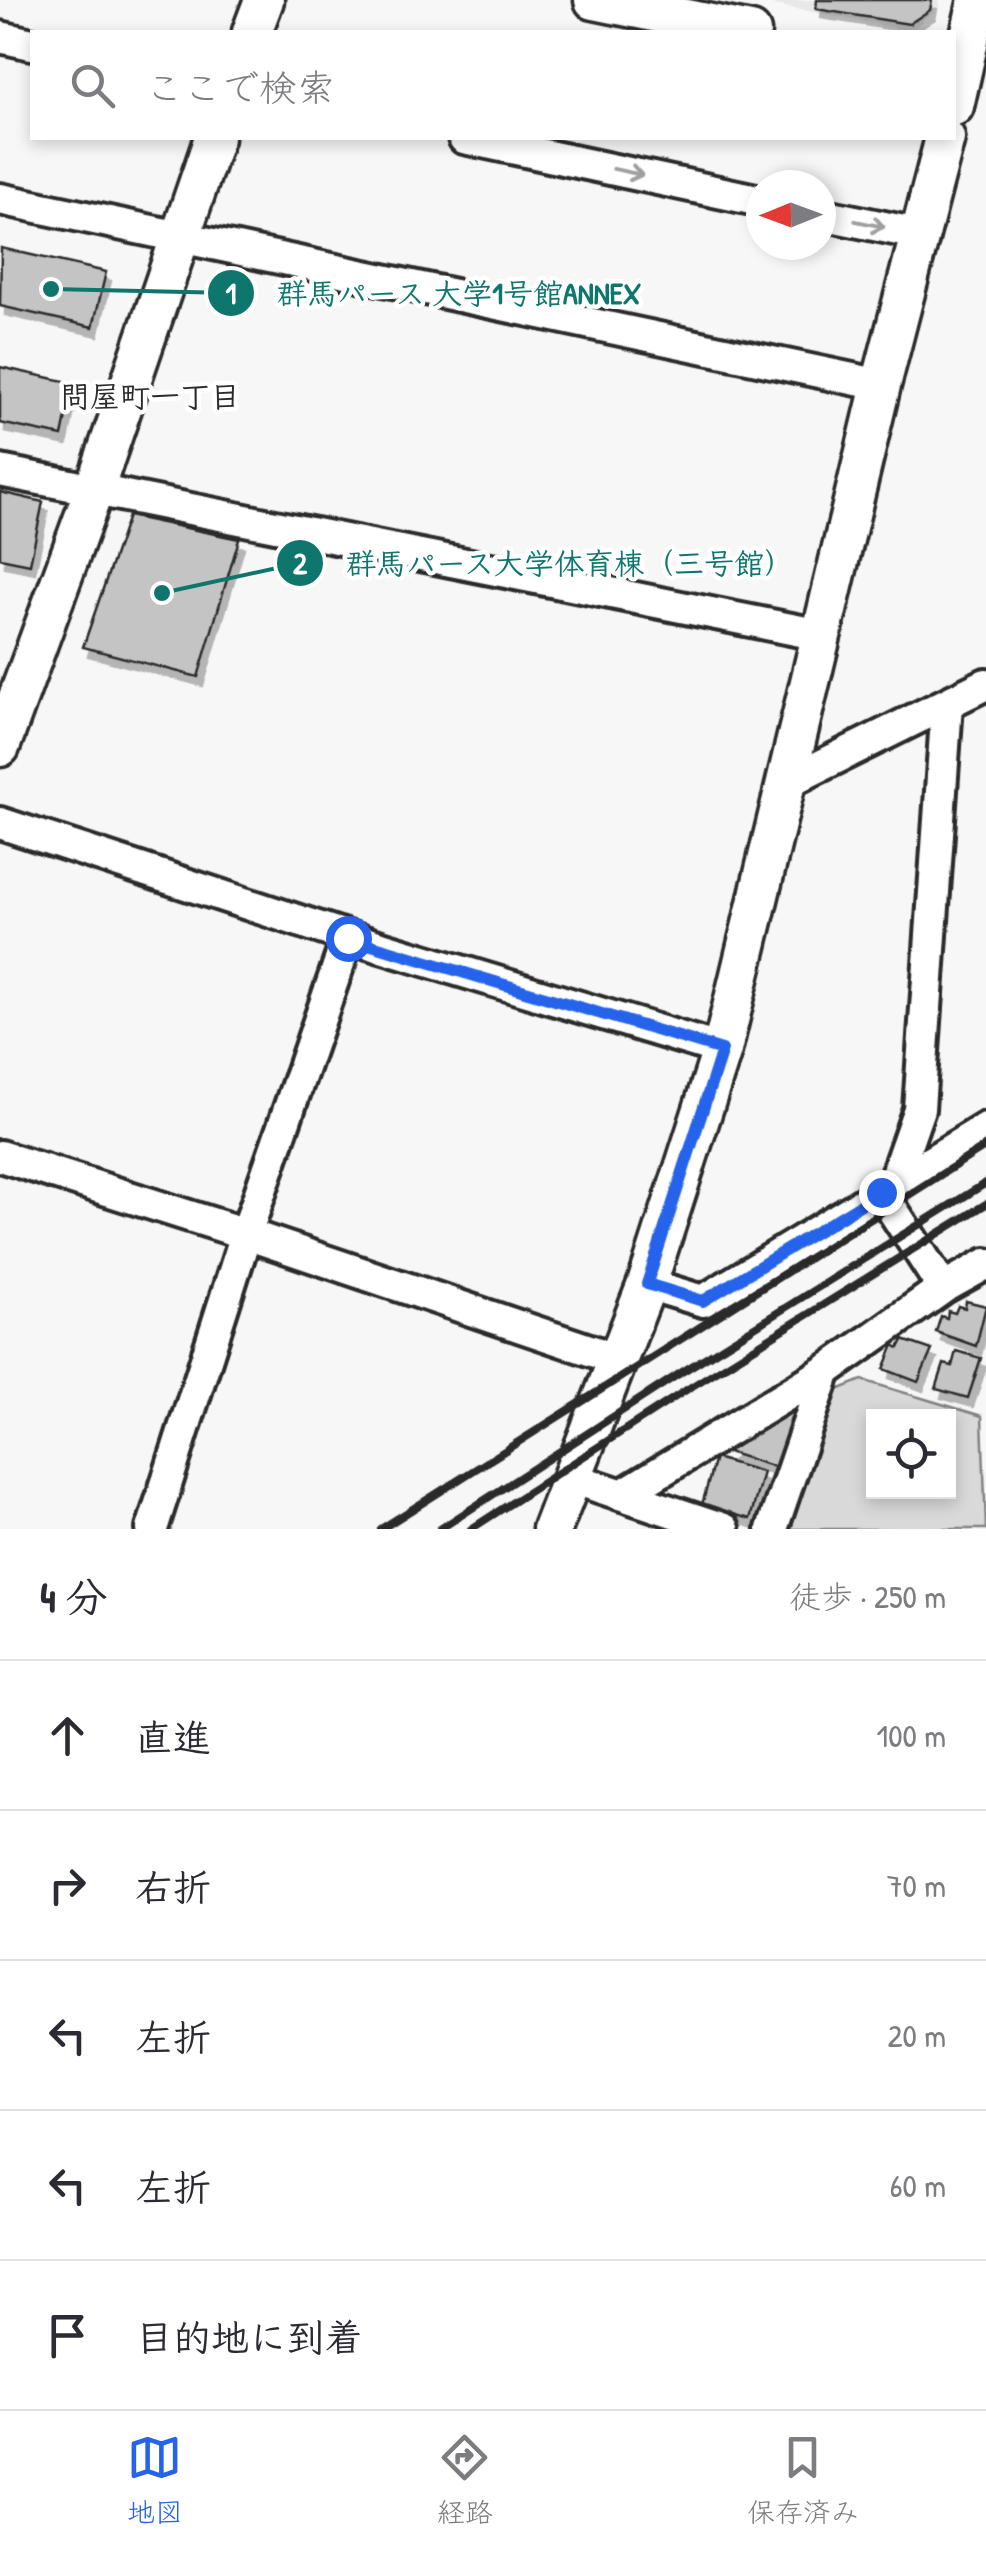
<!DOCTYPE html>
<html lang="ja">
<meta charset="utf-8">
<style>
:root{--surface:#fff;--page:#f2f2f3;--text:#2b2b33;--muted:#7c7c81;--line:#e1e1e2;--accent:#2563eb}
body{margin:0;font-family:"Patrick Hand","Klee One",sans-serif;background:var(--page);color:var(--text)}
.controls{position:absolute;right:30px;bottom:30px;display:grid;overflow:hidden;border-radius:0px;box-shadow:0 5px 15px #0003}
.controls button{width:90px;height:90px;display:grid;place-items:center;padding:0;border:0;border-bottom:2px solid var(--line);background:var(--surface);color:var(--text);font:50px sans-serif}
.compass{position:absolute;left:746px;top:170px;width:90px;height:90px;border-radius:50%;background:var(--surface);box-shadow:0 5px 15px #0003;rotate:269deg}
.stop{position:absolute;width:30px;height:30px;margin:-22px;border:8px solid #2563eb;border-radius:50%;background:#fff}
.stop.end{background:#2563eb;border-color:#fff;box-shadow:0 2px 10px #0008}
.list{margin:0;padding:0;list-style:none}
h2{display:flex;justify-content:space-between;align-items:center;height:130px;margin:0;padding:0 40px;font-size:42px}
h2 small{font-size:32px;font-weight:400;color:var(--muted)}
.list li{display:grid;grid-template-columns:65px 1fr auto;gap:30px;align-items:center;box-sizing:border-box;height:150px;padding:0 40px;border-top:2px solid var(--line)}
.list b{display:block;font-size:38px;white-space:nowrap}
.list em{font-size:32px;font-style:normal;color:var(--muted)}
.icon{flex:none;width:55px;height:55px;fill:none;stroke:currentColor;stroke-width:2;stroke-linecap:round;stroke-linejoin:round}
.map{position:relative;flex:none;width:986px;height:1529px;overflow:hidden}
.search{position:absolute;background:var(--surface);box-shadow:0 5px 15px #0003;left:30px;right:30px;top:30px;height:110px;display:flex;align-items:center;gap:25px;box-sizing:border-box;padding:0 35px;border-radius:0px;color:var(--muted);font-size:38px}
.sheet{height:880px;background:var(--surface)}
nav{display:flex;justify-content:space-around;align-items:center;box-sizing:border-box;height:140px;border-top:2px solid var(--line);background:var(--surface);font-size:28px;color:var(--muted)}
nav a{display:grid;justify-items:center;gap:5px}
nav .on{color:var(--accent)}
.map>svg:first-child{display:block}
</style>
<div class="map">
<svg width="986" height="1529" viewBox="0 0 986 1529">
<defs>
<filter id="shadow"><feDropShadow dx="5" dy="9" stdDeviation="0" flood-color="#0004"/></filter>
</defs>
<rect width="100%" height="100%" fill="#f7f7f7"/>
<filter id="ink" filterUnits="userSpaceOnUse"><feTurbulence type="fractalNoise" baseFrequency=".01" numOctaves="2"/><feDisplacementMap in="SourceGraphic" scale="20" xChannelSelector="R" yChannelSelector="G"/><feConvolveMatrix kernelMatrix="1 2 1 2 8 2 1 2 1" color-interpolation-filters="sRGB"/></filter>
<g filter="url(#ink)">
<path fill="#e8e8e8" d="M 750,0 L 940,0 L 939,6 L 911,31 Z"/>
<path fill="#d9d9d9" stroke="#828282" stroke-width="2.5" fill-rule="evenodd" d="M 862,1380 L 982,1416 L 986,1529 L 791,1529 L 835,1391 ZM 874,1416 L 948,1416 L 948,1492 L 874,1492 Z"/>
<path fill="#c4c4c4" stroke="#2b2b2b" stroke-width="2.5" filter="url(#shadow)" d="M 817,0 L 932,0 L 930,10 L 909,24 L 816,9 Z
M 1,248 L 106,272 L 93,327 L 0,306 Z
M 0,367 L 73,383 L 62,436 L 0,423 Z
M 0,492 L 43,502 L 30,564 L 0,558 Z
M 128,516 L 239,539 L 198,677 L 83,647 Z
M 966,1301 L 986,1306 L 976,1346 L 936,1332 L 941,1316 L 947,1318 L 948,1311 L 955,1313 L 958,1306 L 965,1308 Z
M 903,1340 L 932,1350 L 918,1382 L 884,1369 L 894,1345 L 899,1348 Z
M 956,1351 L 981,1358 L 968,1398 L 936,1389 L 944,1364 L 952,1366 Z
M 785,1408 L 794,1414 L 778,1468 L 727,1452 Z
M 715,1458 L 763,1472 L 750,1519 L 702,1505 Z"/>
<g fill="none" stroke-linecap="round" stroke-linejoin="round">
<g stroke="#2b2b2b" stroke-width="38">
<path id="minor" d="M 0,37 L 32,44
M 464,138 L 761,201
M 0,199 L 881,385
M 821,214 L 918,234
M 0,471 L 821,635
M 786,783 L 986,684
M 0,823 L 348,937 L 722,1050
M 0,1156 L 246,1234 L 619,1360
M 892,1186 L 919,1109 L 947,704
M 881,1192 L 943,1288
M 647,1284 L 703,1301 L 986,1128
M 572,1478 L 724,1529
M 622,1495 L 826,1371 L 943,1288 L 986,1264
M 152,1529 L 246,1234 L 348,937
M 772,1529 L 826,1371"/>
</g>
<g stroke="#2b2b2b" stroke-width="45">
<path id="tertiary" d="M 594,0 L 751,32
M 252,32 L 264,0
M 954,106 L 978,0
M 0,747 L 94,490 L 214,138
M 552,1529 L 647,1284 L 722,1050 L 881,385 L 945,138"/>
</g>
<use href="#minor" stroke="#fff" stroke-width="30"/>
<use href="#tertiary" stroke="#fff" stroke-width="38"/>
<path stroke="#2b2b2b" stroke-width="8" d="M 381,1529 L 986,1146
M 440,1529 L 682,1372 L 986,1183
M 471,1529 L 694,1385 L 986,1204"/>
</g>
<defs><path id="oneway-shaft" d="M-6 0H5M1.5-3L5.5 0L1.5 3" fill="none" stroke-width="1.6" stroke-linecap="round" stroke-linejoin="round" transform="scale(2.5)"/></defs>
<g stroke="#a0a0a0">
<use href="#oneway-shaft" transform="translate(628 172) rotate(12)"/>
<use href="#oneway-shaft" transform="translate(870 224) rotate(12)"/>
</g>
</g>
<g fill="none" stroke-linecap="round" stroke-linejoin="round" filter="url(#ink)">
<path stroke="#2563eb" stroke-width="12" d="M 348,938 L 722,1050 L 647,1284 L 703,1301 L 881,1192"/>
</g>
<g text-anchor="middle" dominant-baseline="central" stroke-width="9" stroke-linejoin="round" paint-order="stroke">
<g font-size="30" font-weight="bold" fill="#2b2b2b" stroke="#fff">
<text x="150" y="396">問屋町一丁目</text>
</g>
</g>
<path fill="none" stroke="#0f766e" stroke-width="4" d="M51 289L231 293M162 593L300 563"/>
<g fill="#0f766e" stroke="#fff" stroke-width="4">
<circle cx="51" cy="289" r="10"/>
<circle cx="162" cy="593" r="10"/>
<circle cx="231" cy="293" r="25"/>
<circle cx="300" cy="563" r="25"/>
</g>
<g font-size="30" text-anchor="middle" font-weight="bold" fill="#fff">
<text x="231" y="304">1</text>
<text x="300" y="574">2</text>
</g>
<g font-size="30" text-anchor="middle" font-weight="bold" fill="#0f766e" stroke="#fff" stroke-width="9" stroke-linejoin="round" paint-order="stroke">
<text x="459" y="304">群馬パース 大学1号館ANNEX</text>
<text x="570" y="574">群馬パース大学体育棟（三号館）</text>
</g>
</svg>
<div class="controls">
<button><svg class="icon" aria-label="locate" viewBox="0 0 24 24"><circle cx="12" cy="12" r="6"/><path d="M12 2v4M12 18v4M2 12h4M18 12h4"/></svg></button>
</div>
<svg class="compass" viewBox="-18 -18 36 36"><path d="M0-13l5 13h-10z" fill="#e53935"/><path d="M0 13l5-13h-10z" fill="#7c7c81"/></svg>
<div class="stop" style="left:348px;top:938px"></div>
<div class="stop end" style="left:881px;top:1192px"></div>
<div class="search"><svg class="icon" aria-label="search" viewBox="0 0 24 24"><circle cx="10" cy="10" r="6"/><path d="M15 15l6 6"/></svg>ここで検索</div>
</div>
<section class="sheet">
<h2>4 分<small>徒歩 · 250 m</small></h2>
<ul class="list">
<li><svg class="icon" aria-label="ahead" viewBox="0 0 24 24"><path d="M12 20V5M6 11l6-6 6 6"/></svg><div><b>直進</b></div><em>100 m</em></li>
<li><svg class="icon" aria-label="right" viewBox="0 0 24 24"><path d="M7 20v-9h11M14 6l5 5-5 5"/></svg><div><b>右折</b></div><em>70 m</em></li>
<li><svg class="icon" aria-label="left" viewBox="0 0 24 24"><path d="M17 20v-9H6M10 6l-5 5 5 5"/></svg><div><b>左折</b></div><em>20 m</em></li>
<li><svg class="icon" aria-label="left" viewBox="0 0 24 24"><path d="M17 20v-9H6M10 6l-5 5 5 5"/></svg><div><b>左折</b></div><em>60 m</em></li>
<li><svg class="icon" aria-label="arrive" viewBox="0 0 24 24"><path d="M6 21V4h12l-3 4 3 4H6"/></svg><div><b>目的地に到着</b></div></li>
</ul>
</section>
<nav>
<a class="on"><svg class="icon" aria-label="map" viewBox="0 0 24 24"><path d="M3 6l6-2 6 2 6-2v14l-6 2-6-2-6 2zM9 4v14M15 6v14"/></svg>地図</a>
<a><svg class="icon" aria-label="directions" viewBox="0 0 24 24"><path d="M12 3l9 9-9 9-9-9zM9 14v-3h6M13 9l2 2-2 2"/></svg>経路</a>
<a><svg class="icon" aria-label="saved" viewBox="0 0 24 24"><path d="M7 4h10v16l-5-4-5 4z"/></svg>保存済み</a>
</nav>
